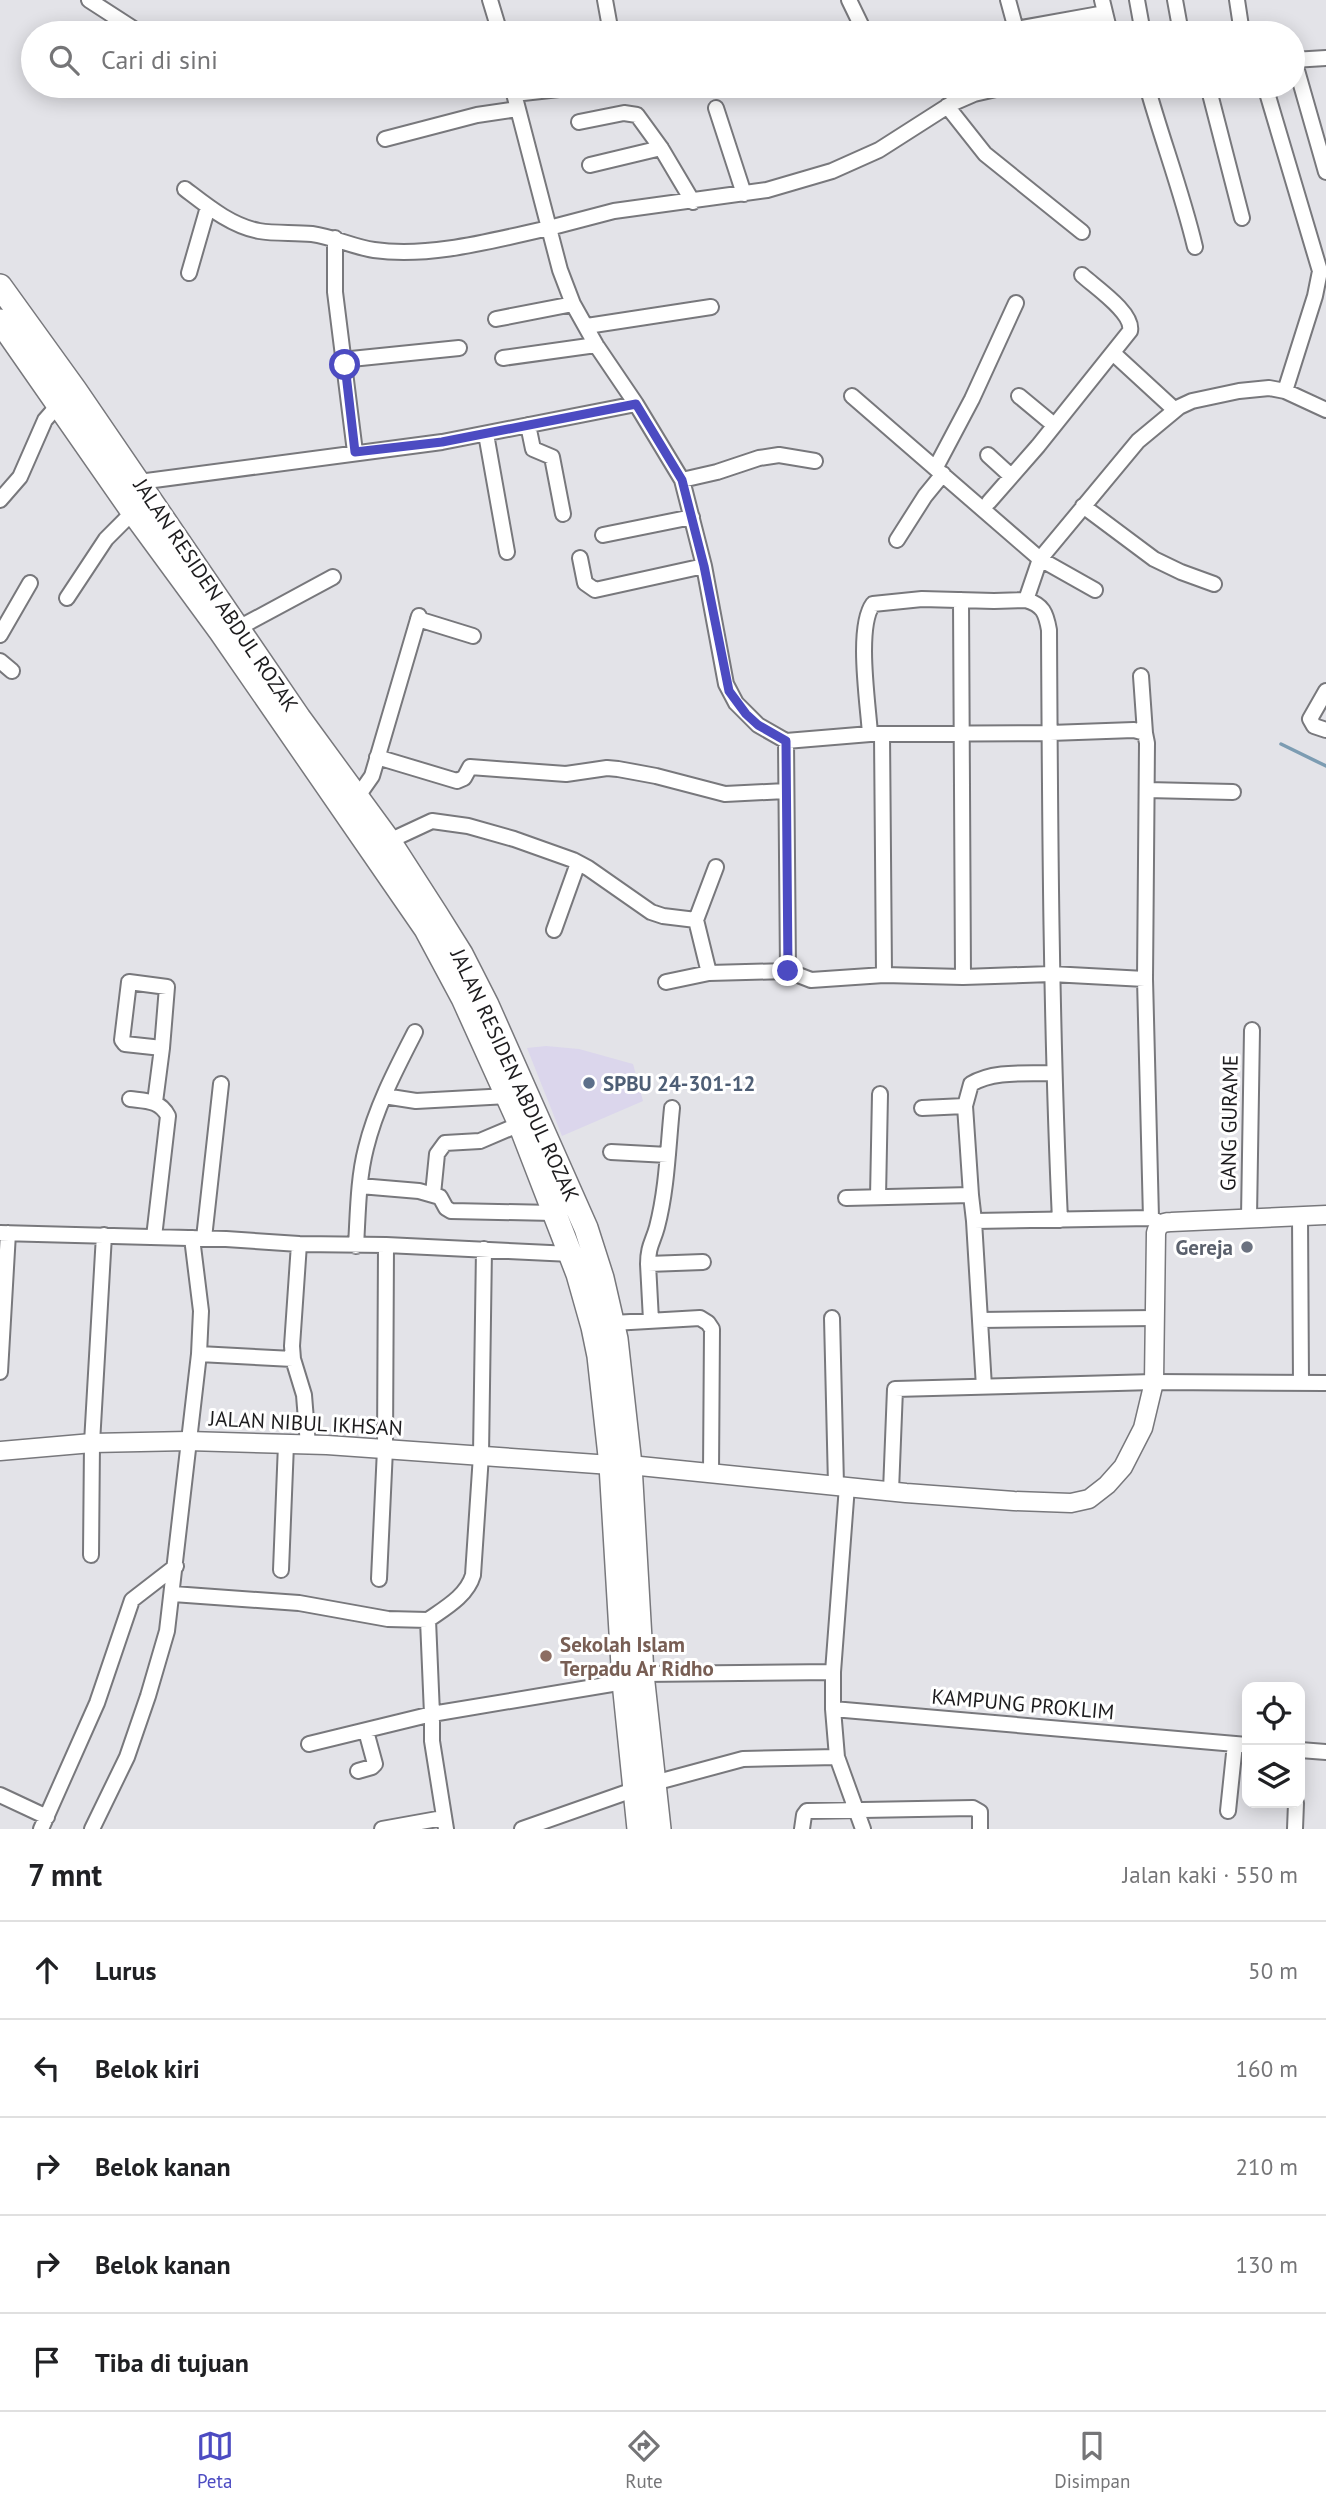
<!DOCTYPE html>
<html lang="id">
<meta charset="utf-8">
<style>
:root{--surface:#fff;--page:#f2f2f2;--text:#202124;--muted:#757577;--line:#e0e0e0;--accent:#4c4bc2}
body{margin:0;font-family:"PT Sans",sans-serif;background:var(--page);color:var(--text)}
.controls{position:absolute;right:21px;bottom:21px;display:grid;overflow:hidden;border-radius:14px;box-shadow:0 4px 18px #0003}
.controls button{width:63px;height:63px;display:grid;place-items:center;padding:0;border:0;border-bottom:2px solid var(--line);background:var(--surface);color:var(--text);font:35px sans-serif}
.stop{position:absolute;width:21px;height:21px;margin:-16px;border:5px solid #4c4bc2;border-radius:50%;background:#fff}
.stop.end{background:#4c4bc2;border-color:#fff;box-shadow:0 2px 7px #0008}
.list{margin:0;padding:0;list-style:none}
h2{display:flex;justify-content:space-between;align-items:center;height:91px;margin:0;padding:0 28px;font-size:30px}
h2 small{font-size:23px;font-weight:400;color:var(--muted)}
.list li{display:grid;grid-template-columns:46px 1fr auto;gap:21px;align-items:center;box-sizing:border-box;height:98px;padding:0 28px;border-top:2px solid var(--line)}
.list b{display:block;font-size:26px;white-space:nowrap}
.list em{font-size:23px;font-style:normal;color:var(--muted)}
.icon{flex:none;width:38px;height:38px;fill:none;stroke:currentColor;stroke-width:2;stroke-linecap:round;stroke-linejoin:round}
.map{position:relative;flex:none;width:1326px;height:1829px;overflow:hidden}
.search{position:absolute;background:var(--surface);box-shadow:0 4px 18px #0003;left:21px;right:21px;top:21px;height:77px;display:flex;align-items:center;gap:18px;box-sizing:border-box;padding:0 24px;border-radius:38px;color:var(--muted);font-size:26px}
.sheet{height:581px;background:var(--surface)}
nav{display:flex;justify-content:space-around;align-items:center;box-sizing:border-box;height:98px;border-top:2px solid var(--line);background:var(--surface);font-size:19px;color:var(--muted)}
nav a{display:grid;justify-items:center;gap:4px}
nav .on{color:var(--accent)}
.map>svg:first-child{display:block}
</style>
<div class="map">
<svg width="1326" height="1829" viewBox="0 0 1326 1829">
<rect width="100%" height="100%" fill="#e3e3e8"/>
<path fill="#dbd6ec" d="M 546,1046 L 579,1049 L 633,1064 L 643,1101 L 562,1136 L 527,1048 Z"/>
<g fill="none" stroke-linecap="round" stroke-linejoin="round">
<path stroke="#7c9cb2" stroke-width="3.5" d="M 1281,744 L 1326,766"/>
<g stroke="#78787c" stroke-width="18">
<path id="minor" d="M 89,0 L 140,33
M 490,0 L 500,33
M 605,0 L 611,33
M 849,0 L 865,33
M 1008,0 L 1017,33
M 1102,0 L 1110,33
M 1137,0 L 1143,33
M 1175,0 L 1181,33
M 1237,0 L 1242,33
M 1016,29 L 1105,13
M 1293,60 L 1326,58
M 1294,60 L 1326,172
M 1009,86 L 974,94 L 951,104 L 879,150 L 832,171 L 767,190 L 614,211 L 549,228 L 560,270 L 573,304 L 596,345 L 636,404 L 682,480 L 704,566 L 726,684 L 736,703 L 758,725 L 786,741 L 870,734 L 1050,733 L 1134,730 L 1145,733 L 1147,743 L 1145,979 L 1151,1218
M 1147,86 C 1162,140 1182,192 1195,247
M 1208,86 L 1242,218
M 1265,86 L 1320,271 L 1315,296 L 1285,391
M 514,94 L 586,86
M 947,106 L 985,154 L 1082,232
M 716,108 L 744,194
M 579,122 L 624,113 L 637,115 L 661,148 L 693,202
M 385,139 L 477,115 L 517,109
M 590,165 L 661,148
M 185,189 C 206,205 231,226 259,231 C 276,234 294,232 312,234 C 334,237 353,247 374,250 C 431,258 494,240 549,228 L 512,86
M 335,238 L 335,292 L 355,452
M 189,273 L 208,207
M 496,319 L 573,304
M 587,326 L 711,307
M 1113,353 L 1175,410
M 503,358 L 596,345
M 346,365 L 351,359 L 459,348
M 852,396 L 1040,559 L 1095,590
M 1019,396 L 1054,425
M 528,425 L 533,449 L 552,457 L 563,514
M 486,434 L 507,552
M 988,455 L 1011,476
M 936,467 L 972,399 L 1016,303
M 682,480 L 717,472 L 759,458 L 779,455 L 815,461
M 139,482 L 442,442 L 636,404
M 0,500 L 20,477 L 45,420 L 59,404
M 989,502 L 1038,446 L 1130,331 C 1134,313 1095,287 1082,275
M 1083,506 L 1154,559 L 1181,572 L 1214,584
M 603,535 L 692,517
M 897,540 L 925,496 L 943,474
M 580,558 L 585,583 L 595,590 L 704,566
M 67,598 L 106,539 L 133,512
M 961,600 L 963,977
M 418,619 L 473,636
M 231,629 L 244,625 L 333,577
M 0,635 L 30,583
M 0,661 L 12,671
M 1141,676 L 1145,733
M 1326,691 L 1310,719 L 1314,726 L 1326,730
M 870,734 C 868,703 856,627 873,604 L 922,599 L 994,601 L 1026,600
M 882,734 L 884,975
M 786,741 L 788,971
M 377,757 L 457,781 L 464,778 L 470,767 L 566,774 L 607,768 L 618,769 L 656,776 L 725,794 L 786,791
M 1147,790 L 1233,792
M 358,796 L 372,776 L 419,616
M 389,841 L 432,821 L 468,826 L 514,839 L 573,860 L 588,868 L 651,912 L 663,916 L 696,920 L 709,973
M 696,920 L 716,867
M 554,930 L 578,863
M 666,982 L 709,973 L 788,971 L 811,980 L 884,975 L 963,977 L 1051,974 L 1145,979
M 384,1096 L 416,1101 L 508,1096
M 130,1099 C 146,1101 160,1100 168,1116 L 154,1237
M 155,1102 L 162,1048 L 125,1044 L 122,1040 L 129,982 L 167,987 L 162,1048
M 922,1108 L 965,1106
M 611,1152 L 668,1155
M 360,1186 L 419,1191 L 440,1197 L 446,1208 L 451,1211 L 554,1213
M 433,1194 L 437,1154 L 445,1143 L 480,1141 L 520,1124
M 971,1195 L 965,1106 L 971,1084 C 994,1070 1027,1074 1053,1073
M 878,1197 L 880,1094
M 846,1198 L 971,1195 L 974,1221
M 1300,1216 L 1301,1383
M 1249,1217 L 1252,1030
M 1060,1220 C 1051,1023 1050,827 1049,630 C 1046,613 1043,605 1026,600 L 1040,559 L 1138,441 L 1179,407 L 1192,401 L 1239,391 L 1269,388 L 1285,391 L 1326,410
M 0,1233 L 226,1239 L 299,1244 L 386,1245 L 571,1254
M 192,1238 L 201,1311 L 199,1354 L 293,1359
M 204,1238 L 221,1084
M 299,1244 L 292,1346 L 293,1359 L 304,1395 L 308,1445
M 356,1246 C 358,1213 358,1179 366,1148 C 376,1107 396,1069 415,1032
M 648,1264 C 648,1246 653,1242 657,1227 C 667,1189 668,1147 672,1108
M 832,1318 L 836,1485
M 651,1320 L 648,1264 L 703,1262
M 980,1320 L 1155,1318
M 613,1323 L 700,1318 L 708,1323 L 712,1329 L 711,1472
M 0,1372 L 8,1233
M 984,1387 L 974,1221 L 1151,1218 L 1157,1221
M 891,1491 L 895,1389 L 1154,1382 L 1326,1383
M 91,1555 L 92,1443 L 104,1235
M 281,1570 L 286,1444
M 379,1579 L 385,1449 L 386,1245
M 173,1594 L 299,1603 L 388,1619 L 428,1620 L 432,1714 L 309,1744
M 428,1620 C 445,1608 467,1596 473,1575 L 481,1455 L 484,1249
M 833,1672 L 833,1709 L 1247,1745
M 642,1674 L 833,1672 L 847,1486
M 833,1709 L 837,1757 L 863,1829
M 1300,1750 L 1326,1752
M 358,1771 L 372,1767 L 375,1764 L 366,1731
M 654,1783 L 743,1759 L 837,1757
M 0,1795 L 47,1817
M 1228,1811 L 1235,1744
M 41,1829 L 97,1703 L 132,1600 L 176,1566
M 92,1829 L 127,1757 L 148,1696 L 167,1631 L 199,1354
M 382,1829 L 443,1818
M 446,1829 L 432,1741 L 432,1714 L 624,1682
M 522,1829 L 636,1789
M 802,1829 L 804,1815 L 807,1811 L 973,1808 L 980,1812 L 980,1829
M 1295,1829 L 1296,1803"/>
</g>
<g stroke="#78787c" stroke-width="21">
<path id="tertiary" d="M 0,1451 L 92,1443 L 188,1441 L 327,1445 L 611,1465
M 630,1465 L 906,1493 L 1014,1501 L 1071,1503 L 1089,1499 L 1107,1485 L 1123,1467 L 1143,1428 L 1154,1382 L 1156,1233 C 1158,1224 1163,1222 1171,1222 L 1326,1215"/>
</g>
<g stroke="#78787c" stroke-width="26">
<path id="trunk" d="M 0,286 L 75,390 L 299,718 L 389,841 L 436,914 L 461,954 L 487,1005 L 586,1228 L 602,1278 L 616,1339 L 630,1465 L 642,1674 L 659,1829
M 0,321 L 133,512 L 221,632 L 426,929 L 463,998 L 520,1124 L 578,1274 L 593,1327 L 599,1356 L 611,1465 L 624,1682 L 639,1829"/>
</g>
<use href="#minor" stroke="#fff" stroke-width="14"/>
<use href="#tertiary" stroke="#fff" stroke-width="18"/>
<use href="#trunk" stroke="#fff" stroke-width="23"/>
</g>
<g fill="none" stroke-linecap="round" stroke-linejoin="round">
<path stroke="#4c4bc2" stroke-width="9" d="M 345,365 L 355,452 L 442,442 L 636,404 L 682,480 L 704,566 L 729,691 L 746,714 L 758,725 L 786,741 L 788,971"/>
</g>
<circle fill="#5c6f8a" stroke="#fff" stroke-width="2.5" cx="589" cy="1083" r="7"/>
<circle fill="#6b7280" stroke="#fff" stroke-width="2.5" cx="1247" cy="1247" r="7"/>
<circle fill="#8d6e63" stroke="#fff" stroke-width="2.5" cx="546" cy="1656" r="7"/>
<g text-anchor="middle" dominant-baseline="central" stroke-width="6" stroke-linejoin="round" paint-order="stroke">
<g font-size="21" fill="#1d1c1e" stroke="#fff">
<text transform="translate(216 595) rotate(56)">JALAN RESIDEN ABDUL ROZAK</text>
<text transform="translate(515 1075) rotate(65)">JALAN RESIDEN ABDUL ROZAK</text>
<text transform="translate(1229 1123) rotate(-89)">GANG GURAME</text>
<text transform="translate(306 1423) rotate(3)">JALAN NIBUL IKHSAN</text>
<text transform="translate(1023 1704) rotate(5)">KAMPUNG PROKLIM</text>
</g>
<g font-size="21" font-weight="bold" fill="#4e5e75" stroke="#fff" text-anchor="start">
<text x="603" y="1083">SPBU 24-301-12</text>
</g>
<g font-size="21" font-weight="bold" fill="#5b616d" stroke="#fff" text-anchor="end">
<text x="1233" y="1247">Gereja</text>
</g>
<g font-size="21" font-weight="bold" fill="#785e54" stroke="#fff" text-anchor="start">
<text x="560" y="1644">Sekolah Islam<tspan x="560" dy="24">Terpadu Ar Ridho</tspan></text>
</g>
</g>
</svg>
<div class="controls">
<button><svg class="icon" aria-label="locate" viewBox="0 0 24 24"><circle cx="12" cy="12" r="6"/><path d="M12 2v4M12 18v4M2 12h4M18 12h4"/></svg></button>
<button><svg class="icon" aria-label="layers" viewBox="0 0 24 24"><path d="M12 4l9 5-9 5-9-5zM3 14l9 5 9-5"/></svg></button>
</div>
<div class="stop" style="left:345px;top:365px"></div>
<div class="stop end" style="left:788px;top:971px"></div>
<div class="search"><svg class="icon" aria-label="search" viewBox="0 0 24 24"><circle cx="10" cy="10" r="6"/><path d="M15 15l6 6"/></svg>Cari di sini</div>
</div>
<section class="sheet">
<h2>7 mnt<small>Jalan kaki · 550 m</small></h2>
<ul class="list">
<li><svg class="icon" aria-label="ahead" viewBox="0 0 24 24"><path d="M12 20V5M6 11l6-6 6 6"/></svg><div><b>Lurus</b></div><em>50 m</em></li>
<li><svg class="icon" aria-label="left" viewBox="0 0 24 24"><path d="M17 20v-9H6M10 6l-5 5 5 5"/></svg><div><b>Belok kiri</b></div><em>160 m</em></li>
<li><svg class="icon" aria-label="right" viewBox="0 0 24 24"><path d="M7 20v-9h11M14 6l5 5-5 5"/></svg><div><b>Belok kanan</b></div><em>210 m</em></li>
<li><svg class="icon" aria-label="right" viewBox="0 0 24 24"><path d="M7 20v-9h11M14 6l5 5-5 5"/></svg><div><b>Belok kanan</b></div><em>130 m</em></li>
<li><svg class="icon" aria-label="arrive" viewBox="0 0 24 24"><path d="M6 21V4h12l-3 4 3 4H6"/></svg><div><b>Tiba di tujuan</b></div></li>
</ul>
</section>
<nav>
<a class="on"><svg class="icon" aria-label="map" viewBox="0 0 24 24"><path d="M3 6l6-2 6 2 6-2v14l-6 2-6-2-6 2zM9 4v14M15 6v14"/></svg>Peta</a>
<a><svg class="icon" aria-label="directions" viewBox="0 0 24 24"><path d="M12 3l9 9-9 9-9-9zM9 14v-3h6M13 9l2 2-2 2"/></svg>Rute</a>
<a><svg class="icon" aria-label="saved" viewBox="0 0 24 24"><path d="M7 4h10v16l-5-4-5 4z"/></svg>Disimpan</a>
</nav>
